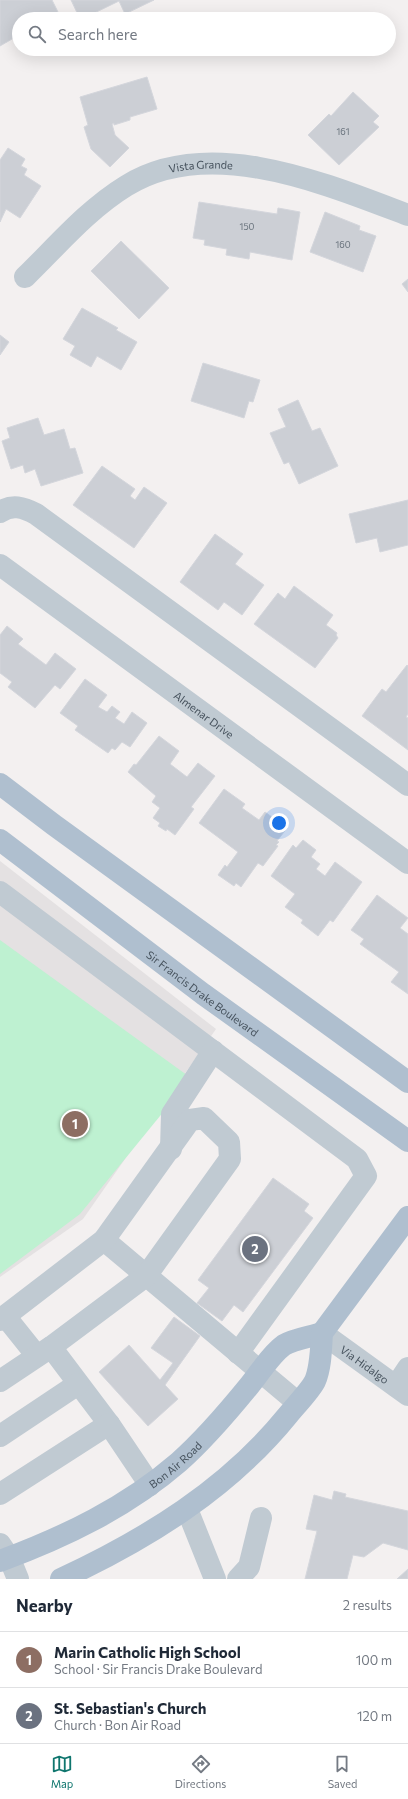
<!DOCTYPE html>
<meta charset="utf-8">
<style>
:root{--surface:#fff;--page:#f6f6f7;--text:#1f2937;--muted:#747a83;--line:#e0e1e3;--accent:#0f766e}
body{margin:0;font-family:Commissioner,sans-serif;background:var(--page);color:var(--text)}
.you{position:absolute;left:279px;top:823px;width:14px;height:14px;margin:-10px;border:3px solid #fff;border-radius:50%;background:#1a73e8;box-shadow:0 0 0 6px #1a73e833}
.badge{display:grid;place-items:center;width:26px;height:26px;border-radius:50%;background:var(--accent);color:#fff;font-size:13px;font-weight:700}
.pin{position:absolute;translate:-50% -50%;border:2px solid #fff;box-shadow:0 1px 4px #0006}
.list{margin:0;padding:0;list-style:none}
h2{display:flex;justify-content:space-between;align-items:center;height:52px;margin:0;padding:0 16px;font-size:17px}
h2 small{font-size:13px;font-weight:400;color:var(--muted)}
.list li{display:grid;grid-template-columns:26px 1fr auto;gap:12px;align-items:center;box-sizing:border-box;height:56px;padding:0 16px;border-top:1px solid var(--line)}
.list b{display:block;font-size:15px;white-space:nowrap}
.list p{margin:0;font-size:13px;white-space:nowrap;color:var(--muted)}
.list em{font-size:13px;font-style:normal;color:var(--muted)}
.icon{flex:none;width:22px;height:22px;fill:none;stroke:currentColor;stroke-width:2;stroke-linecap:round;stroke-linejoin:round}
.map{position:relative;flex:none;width:408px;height:1579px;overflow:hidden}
.search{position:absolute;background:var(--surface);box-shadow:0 4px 16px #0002;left:12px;right:12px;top:12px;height:44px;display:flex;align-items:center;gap:10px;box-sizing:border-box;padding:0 14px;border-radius:22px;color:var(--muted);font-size:15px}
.sheet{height:164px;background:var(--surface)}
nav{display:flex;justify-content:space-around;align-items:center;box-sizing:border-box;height:56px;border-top:1px solid var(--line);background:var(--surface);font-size:11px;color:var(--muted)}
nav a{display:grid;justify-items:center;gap:2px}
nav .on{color:var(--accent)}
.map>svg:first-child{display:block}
</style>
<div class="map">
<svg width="408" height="1579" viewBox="0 0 408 1579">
<rect width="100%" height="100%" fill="#f3f0f0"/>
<path fill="#e4e1e2" d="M 0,861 L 216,1029 L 83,1219 L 0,1277 Z"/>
<path fill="#bef1d1" d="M 0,940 L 191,1078 L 80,1214 L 0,1274 Z"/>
<path fill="#cccfd5" stroke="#d4d6dc" d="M 0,0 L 52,0 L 59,14 L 49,19 L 19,19 L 19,31 L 17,31 L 19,35 L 0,46 Z
M 71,0 L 154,0 L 125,14 L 119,1 L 82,19 L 80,19 Z
M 147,77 L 157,109 L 130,117 L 130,120 L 114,125 L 114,123 L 112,124 L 115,135 L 129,148 L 110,167 L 91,149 L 84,127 L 88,125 L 80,97 Z
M 353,92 L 379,116 L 373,122 L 379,127 L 339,165 L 308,135 L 329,114 L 331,116 Z
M 8,148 L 25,159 L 21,166 L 27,169 L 24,175 L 41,186 L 20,218 L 6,209 L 0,222 L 0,160 Z
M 199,202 L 277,214 L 278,208 L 300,212 L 292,260 L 250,252 L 249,259 L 226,255 L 227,249 L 204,245 L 205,240 L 193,238 Z
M 325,212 L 360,226 L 359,230 L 376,236 L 363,272 L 310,252 Z
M 121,241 L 169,288 L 139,319 L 91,271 Z
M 408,279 L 408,292 L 402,284 Z
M 82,308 L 118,328 L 116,330 L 137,342 L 121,370 L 97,356 L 91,367 L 70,355 L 75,346 L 63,339 Z
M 0,335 L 9,342 L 0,355 Z
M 203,363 L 260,380 L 253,402 L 249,401 L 244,418 L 191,401 Z
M 298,400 L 312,431 L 320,428 L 338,466 L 299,484 L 289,462 L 284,464 L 270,433 L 286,427 L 278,409 Z
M 38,418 L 44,435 L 64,429 L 70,449 L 75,448 L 83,473 L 41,486 L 35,469 L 25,473 L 23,465 L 11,469 L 2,441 L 10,438 L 7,428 Z
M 102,466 L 135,489 L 130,496 L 135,500 L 144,487 L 167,503 L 134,548 L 73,505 Z
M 408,500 L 408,545 L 380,552 L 377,538 L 356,543 L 349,514 Z
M 215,534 L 243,554 L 235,564 L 264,585 L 242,615 L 224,602 L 218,610 L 180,582 Z
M 294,586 L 333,615 L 326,625 L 337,633 L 336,635 L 338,638 L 315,668 L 254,624 L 278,593 L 285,599 Z
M 7,626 L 23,639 L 18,644 L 46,665 L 55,653 L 76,669 L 60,689 L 55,685 L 35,708 L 8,687 L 12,682 L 0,673 L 0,635 Z
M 407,665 L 408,666 L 408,714 L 406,717 L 408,718 L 408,750 L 362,716 L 382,689 L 386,692 Z
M 85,679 L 107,695 L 98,707 L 107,712 L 112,706 L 120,712 L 115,718 L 124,724 L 132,712 L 147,723 L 130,747 L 122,742 L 115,750 L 112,748 L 108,753 L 75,730 L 78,726 L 60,713 Z
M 159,736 L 179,751 L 170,764 L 187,777 L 198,763 L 215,776 L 191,807 L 194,809 L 175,835 L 167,829 L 166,831 L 158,826 L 160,823 L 153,818 L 160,808 L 152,802 L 156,796 L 128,772 L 134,764 L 136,765 Z
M 224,789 L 245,804 L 242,808 L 259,820 L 265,812 L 287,828 L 277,841 L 279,842 L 276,845 L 278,846 L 263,866 L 258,863 L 241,887 L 236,883 L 234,886 L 218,875 L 225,865 L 227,867 L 238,852 L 199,823 Z
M 303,840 L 316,850 L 311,857 L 320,864 L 316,869 L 325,876 L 335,862 L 362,882 L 333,922 L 330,920 L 318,936 L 301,923 L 303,920 L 285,907 L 295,894 L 271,876 L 293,845 L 296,848 Z
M 377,895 L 408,918 L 400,928 L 408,934 L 408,994 L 391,982 L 399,972 L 360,944 L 364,939 L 351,930 Z
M 273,1178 L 309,1204 L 304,1211 L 313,1218 L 243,1312 L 234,1305 L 222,1321 L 197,1303 L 209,1288 L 198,1280 Z
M 174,1317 L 200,1336 L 165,1385 L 178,1399 L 148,1426 L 99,1372 L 129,1345 L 160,1380 L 173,1363 L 151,1348 Z
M 334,1491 L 346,1494 L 345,1497 L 408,1511 L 408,1550 L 383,1543 L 364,1557 L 353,1555 L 347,1579 L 305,1579 L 317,1531 L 306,1529 L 314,1495 L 332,1500 Z
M 408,1569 L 408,1579 L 397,1579 Z"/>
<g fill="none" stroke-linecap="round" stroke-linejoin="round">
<g stroke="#c0cad2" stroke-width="22">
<path id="s1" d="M 25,277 C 57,246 87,210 126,186 C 209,134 326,184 408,215"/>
<path d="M 0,512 C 12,504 23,507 36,514 L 408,785"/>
<path id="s2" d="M 0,565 L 408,863"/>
<path d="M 0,892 L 357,1159 L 366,1176 L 238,1353"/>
<path d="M 171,1149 L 172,1114 L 213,1051"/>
<path d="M 104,1240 L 298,1403"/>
<path d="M 5,1316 L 37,1356"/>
<path d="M 0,1320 L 104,1240 L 190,1120 L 204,1118 L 229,1142 L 230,1159 L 146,1276 L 51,1347"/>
<path id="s3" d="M 322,1333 L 408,1395"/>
<path d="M 0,1381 L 51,1347 L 109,1424 L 150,1485"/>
<path d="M 396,1386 L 408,1368"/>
<path d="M 0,1436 L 78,1384"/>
<path d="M 0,1494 L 109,1424"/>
<path d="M 187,1509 L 215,1579"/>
<path d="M 0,1544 L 9,1557 L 18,1579"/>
<path d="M 238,1579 L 249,1567 L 261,1518"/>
</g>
<g stroke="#afbfcf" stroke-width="22">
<path d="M 0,784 L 54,825 L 408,1082"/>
<path id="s4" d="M 0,840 L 203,994 L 408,1141"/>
<path id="s5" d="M 0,1561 C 65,1537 127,1507 179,1462 C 205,1439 227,1413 249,1386 C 260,1373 270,1355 284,1345 C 294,1339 310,1337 322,1333"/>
<path d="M 61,1579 C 147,1539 228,1489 288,1415 C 296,1405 310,1391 315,1381 C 321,1367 321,1348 322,1333 L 408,1217"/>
</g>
</g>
<g text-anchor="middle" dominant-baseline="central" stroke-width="4" stroke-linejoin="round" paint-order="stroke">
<g font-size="9" fill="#68727c">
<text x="343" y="131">161</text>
<text x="247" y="226">150</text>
<text x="343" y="244">160</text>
</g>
<g font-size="11" fill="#47535e" stroke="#fff">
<text stroke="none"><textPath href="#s1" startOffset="215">Vista Grande</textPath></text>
<text stroke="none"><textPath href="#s2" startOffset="253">Almenar Drive</textPath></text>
<text stroke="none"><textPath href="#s4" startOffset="254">Sir Francis Drake Boulevard</textPath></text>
<text stroke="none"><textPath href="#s3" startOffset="53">Via Hidalgo</textPath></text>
<text stroke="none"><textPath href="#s5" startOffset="201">Bon Air Road</textPath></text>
</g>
</g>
</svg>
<div class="you"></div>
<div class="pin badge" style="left:75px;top:1124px;background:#8d6e63">1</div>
<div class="pin badge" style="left:255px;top:1249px;background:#6b7280">2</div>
<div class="search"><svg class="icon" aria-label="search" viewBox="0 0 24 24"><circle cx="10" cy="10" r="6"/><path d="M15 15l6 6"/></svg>Search here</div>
</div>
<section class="sheet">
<h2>Nearby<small>2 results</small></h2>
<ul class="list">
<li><span class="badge" style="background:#8d6e63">1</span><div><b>Marin Catholic High School</b><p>School · Sir Francis Drake Boulevard</p></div><em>100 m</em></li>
<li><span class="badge" style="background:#6b7280">2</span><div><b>St. Sebastian's Church</b><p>Church · Bon Air Road</p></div><em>120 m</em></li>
</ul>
</section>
<nav>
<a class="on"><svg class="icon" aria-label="map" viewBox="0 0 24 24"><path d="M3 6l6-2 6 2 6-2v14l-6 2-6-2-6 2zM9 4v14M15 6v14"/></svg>Map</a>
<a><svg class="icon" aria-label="directions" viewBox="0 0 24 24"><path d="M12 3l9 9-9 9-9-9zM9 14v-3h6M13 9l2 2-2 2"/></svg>Directions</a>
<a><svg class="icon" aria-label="saved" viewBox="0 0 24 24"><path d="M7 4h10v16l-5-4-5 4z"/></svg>Saved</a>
</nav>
